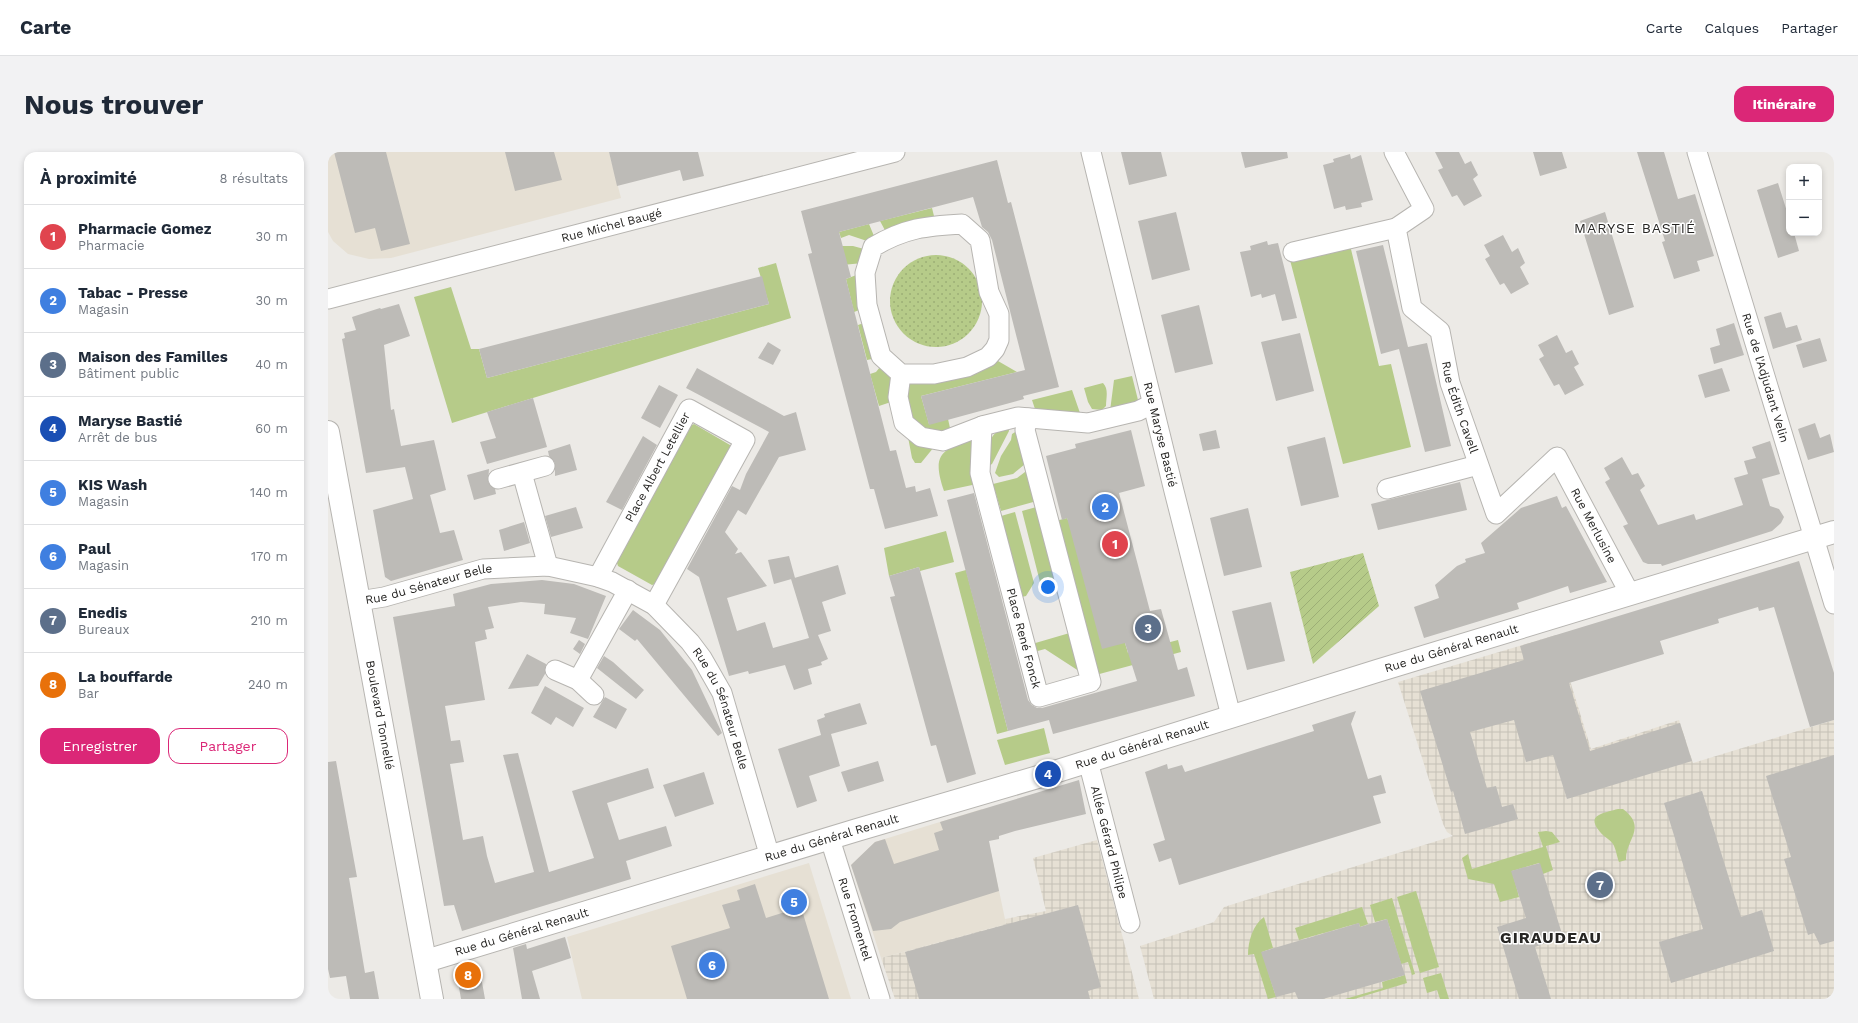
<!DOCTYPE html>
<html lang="fr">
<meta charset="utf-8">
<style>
:root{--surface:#fff;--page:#f2f2f3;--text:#1f2937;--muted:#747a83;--line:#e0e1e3;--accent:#db2777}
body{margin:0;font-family:"Work Sans",sans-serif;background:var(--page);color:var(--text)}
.controls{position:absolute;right:12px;top:12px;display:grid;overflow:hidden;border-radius:8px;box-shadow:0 2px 6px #0003}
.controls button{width:36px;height:36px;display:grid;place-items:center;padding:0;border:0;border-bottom:1px solid var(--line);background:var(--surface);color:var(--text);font:20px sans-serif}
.you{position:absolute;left:720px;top:435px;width:14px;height:14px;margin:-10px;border:3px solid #fff;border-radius:50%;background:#1a73e8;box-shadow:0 0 0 6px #1a73e833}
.badge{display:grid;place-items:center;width:26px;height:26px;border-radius:50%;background:var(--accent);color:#fff;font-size:13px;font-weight:700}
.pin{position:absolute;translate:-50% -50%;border:2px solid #fff;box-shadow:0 1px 4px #0006}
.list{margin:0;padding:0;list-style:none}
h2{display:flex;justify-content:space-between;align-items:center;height:52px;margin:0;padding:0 16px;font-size:17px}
h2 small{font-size:13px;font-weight:400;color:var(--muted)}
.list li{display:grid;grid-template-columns:26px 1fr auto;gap:12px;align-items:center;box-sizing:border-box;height:64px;padding:0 16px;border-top:1px solid var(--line)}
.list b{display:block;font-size:15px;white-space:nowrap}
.list p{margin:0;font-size:13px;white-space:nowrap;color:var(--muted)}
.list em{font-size:13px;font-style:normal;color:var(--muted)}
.actions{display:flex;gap:8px;padding:12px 16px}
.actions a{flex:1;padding:9px 0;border:1px solid var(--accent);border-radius:12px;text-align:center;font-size:14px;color:var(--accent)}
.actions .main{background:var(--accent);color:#fff}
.map{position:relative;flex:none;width:1506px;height:847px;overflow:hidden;border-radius:12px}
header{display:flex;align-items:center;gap:24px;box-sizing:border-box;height:56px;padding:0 20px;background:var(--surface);border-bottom:1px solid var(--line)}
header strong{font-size:19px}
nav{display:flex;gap:22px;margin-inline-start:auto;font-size:14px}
.intro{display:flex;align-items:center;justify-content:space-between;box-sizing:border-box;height:96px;padding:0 24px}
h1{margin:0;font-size:28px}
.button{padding:10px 18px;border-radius:12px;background:var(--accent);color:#fff;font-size:14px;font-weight:700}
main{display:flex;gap:24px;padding:0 24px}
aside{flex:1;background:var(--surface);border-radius:12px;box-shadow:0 2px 6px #0003}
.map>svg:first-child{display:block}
</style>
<header>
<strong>Carte</strong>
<nav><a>Carte</a><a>Calques</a><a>Partager</a></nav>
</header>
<div class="intro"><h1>Nous trouver</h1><a class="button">Itinéraire</a></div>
<main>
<aside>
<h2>À proximité<small>8 résultats</small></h2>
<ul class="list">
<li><span class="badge" style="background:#e0444e">1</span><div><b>Pharmacie Gomez</b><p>Pharmacie</p></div><em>30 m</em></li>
<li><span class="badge" style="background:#3f7fe0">2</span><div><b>Tabac - Presse</b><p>Magasin</p></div><em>30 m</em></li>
<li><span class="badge" style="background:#5c6f8a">3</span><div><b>Maison des Familles</b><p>Bâtiment public</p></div><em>40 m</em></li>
<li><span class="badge" style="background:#1a4fb4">4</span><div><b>Maryse Bastié</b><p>Arrêt de bus</p></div><em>60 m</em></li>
<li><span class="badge" style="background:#3f7fe0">5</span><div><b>KIS Wash</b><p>Magasin</p></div><em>140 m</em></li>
<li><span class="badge" style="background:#3f7fe0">6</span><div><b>Paul</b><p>Magasin</p></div><em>170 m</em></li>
<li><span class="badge" style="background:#5c6f8a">7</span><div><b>Enedis</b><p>Bureaux</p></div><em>210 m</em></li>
<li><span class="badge" style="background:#e8710a">8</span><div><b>La bouffarde</b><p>Bar</p></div><em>240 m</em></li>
</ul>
<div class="actions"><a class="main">Enregistrer</a><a>Partager</a></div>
</aside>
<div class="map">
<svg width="1506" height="847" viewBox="0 0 1506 847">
<defs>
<pattern id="industrial-grid" width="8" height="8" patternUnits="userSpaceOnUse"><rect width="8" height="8" fill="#e6e0d4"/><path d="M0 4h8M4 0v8" fill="none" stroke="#c5c0b6"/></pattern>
<pattern id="park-dots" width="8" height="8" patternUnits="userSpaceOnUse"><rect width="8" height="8" fill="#b6cb89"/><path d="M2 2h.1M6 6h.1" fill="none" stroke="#9cae76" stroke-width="1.8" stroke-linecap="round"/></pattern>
<pattern id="garden-furrows" width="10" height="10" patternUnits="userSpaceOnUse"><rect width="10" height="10" fill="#b6cb89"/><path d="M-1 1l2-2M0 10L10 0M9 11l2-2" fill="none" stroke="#9cae76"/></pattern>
</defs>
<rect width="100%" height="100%" fill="#eceae6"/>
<path fill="#e6e0d4" d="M 0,0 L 281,0 L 293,46 L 63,106 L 41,107 L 20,102 L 5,89 L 0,80 Z
M 654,657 L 678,772 L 553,806 L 523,713 L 547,690 Z
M 481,711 L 523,847 L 254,847 L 239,785 Z"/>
<path fill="url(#industrial-grid)" d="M 1228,483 L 1263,597 L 1351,568 L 1365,611 L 1506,568 L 1506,847 L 826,847 L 812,794 L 886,770 L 896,755 L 1125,684 L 1119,680 L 1115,672 L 1070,530 Z
M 769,688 L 811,847 L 567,847 L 553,806 L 678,772 L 677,767 L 718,759 L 705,706 Z"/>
<path fill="#b6cb89" d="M 604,56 L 606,64 L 604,68 L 559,82 L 552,69 Z
M 541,72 L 546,84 L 542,90 L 521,83 L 513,86 L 511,80 Z
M 1022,93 L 1051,214 L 1063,212 L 1083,295 L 1015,312 L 962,108 Z
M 510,94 L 525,94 L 536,97 L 535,111 L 514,113 Z
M 448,111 L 463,166 L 124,271 L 86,145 L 123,135 L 143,197 L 151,197 L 159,226 L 441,152 L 430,116 Z
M 531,122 L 534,157 L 526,160 L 518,127 Z
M 539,170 L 544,207 L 539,208 L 530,173 Z
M 670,209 L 689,220 L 593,244 L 601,272 L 620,267 L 622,276 L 620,281 L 607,282 L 580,268 L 577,239 L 583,230 L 655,215 Z
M 552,215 L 563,219 L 563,250 L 551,254 L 542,222 L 548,220 Z
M 804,224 L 811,252 L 782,259 L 786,228 Z
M 775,231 C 781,237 778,246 778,254 L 774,258 L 764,257 L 760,250 L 756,236 Z
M 744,238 L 752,261 L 715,262 L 707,257 L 704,248 Z
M 366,272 L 402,293 L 404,298 L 331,431 L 324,433 L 290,414 L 288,408 L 361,275 Z
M 680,272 L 681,279 L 664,312 L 659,315 C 661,293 658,284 680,272 Z
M 692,277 L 697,312 L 685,322 L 671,325 L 667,321 L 673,304 L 683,288 L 684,282 Z
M 646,284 L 649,332 L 616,339 C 603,301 614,299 646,284 Z
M 580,285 L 606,295 L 593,311 L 587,311 L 584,306 Z
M 703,319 L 709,349 L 673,359 L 665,332 L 689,326 L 697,320 Z
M 712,354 L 733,435 L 725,438 L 712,430 L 694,359 Z
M 687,360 L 706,431 L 698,444 L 690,446 L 676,392 L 680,390 L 673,364 Z
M 739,366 L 797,491 L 800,501 L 850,488 L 853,500 L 764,524 L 724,370 Z
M 618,379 L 626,410 L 592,419 L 591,415 L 561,424 L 556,396 Z
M 638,418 L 680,579 L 669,582 L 627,421 Z
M 745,480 L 757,523 L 717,497 L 706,500 L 704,492 Z
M 716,576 L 722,601 L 677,613 L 669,588 Z
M 1290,657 L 1295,657 C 1320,676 1297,688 1298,708 L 1291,710 C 1289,705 1288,697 1285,692 C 1283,689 1279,686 1276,684 C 1256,664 1271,662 1290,657 Z
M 1218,679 L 1224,680 L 1232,690 L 1218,694 L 1225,718 L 1215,722 L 1211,711 L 1184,719 L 1191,745 L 1172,750 L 1166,732 L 1140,727 L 1134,706 L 1140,702 L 1144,717 L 1215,695 L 1210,680 Z
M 1088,739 L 1111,815 L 1092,821 L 1069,745 Z
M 1064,746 L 1087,822 L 1084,823 L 1080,810 L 1073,812 L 1059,767 L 1047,770 L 1042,753 Z
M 1034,755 L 1040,772 L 1032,775 L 1031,771 L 971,788 L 967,776 Z
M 936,765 L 945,796 L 934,800 L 948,845 L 940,847 L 926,802 L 920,803 C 920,789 925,773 936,765 Z
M 1113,821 L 1121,847 L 1112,847 L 1109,838 L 1099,841 L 1095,826 Z
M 1077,823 L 1079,831 L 1026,847 L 1017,847 L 1055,836 L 1054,830 Z"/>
<path fill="url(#park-dots)" d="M562 149a46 46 0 1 1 92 0a46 46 0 1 1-92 0Z"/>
<path fill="url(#garden-furrows)" d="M 1035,401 L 1051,454 L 985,512 L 962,420 Z"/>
<path fill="#bdbbb7" d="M 6,0 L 58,0 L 82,92 L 53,99 L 47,76 L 27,81 Z
M 177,0 L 226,0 L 234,28 L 187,39 Z
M 281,0 L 370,0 L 376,24 L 355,29 L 352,18 L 289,34 Z
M 793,0 L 833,0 L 839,24 L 801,33 Z
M 913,0 L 959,0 L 960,6 L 917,16 Z
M 1107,0 L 1131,0 L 1137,12 L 1143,9 L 1150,23 L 1145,27 L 1154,44 L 1136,54 L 1129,43 L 1124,45 L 1110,18 L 1115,16 Z
M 1205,0 L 1234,0 L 1239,16 L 1212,24 Z
M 1309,0 L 1336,0 L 1350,47 L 1367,42 L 1386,104 L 1369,109 L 1372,119 L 1346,127 L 1334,90 L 1337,89 Z
M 1022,2 L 1023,7 L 1033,3 L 1045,48 L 1033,51 L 1034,55 L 1018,58 L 1017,54 L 1006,57 L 995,13 L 1006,10 L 1005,7 Z
M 669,8 L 680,51 L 683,50 L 731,235 L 695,244 L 696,247 L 601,273 L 593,244 L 697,218 L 664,88 L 660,80 L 654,75 L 645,45 L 511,80 L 523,125 L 518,127 L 562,299 L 568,298 L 578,336 L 587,334 L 588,340 L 602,336 L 610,364 L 557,377 L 546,337 L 542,337 L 480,102 L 484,101 L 473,59 Z
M 1450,31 L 1461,66 L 1461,81 L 1466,81 L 1471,99 L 1450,106 L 1429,38 Z
M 848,60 L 862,118 L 824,128 L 810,69 Z
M 1277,60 L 1306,155 L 1281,163 L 1252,69 Z
M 1175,83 L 1184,100 L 1190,96 L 1197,111 L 1192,115 L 1201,132 L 1183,142 L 1176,131 L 1172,133 L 1157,107 L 1162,104 L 1156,93 Z
M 939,89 L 940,93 L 950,91 L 969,166 L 954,169 L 947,142 L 934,146 L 933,142 L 923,145 L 912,100 L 923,98 L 922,94 Z
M 1055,93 L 1080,195 L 1099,191 L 1123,294 L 1097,300 L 1071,197 L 1053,202 L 1028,99 Z
M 434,124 L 441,152 L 159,226 L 151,197 Z
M 71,152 L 82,184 L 56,193 L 63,258 L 66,257 L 73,294 L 106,288 L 118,338 L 102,343 L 112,381 L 126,378 L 135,408 L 63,429 L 57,425 L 45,358 L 85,347 L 77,315 L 38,321 L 14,187 L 17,186 L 16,181 L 28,178 L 24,165 L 52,156 L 53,157 Z
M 871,153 L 885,212 L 847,221 L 833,163 Z
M 1453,160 L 1458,176 L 1469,173 L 1474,188 L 1445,197 L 1436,165 Z
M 1406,171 L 1416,203 L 1386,212 L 1382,196 L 1392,193 L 1388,177 Z
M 972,181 L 986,239 L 948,249 L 933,190 Z
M 1229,183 L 1238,201 L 1244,198 L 1251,212 L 1246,215 L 1256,233 L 1237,243 L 1231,232 L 1226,234 L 1211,207 L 1216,204 L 1210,193 Z
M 1492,186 L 1499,209 L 1475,216 L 1468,193 Z
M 440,190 L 453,198 L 445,213 L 430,206 Z
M 369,216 L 456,264 L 468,260 L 478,298 L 451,305 L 418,363 L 410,358 L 397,380 L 410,397 L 407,402 L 413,400 L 439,434 L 399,446 L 409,479 L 437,470 L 445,496 L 481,486 L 463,427 L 510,413 L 518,442 L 494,450 L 503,479 L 490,483 L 500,507 L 493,510 L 494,513 L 480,517 L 484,532 L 466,538 L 457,513 L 421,522 L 420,519 L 401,524 L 371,425 L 359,417 L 404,334 L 412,338 L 418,322 L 441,280 L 358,236 Z
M 1394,216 L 1402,239 L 1377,246 L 1370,223 Z
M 331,233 L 350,243 L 332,276 L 313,266 Z
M 205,246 L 219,295 L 159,312 L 152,290 L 168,286 L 159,260 Z
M 1487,271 L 1492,286 L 1502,282 L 1506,300 L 1480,308 L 1470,277 Z
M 803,278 L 817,334 L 791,341 L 822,459 L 833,457 L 850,518 L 859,515 L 867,544 L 725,582 L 721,568 L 680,579 L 619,348 L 646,341 L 700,548 L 704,553 L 709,556 L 714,556 L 809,529 L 797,491 L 774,497 L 739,366 L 734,368 L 718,304 L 748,296 L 747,292 Z
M 888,278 L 892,296 L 875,299 L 871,282 Z
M 315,284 L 329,293 L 294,358 L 278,350 Z
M 997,285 L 1011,345 L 973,354 L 959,295 Z
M 1442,289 L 1452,322 L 1434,327 L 1442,354 L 1451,357 L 1456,365 L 1453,371 L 1444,379 L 1334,414 L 1333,412 L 1320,412 L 1315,410 L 1295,374 L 1300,372 L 1277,330 L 1282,327 L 1276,316 L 1294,305 L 1304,323 L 1310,321 L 1317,334 L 1312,338 L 1330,373 L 1366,362 L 1368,368 L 1415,353 L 1406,326 L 1420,322 L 1416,309 L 1428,306 L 1424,295 Z
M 242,292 L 249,318 L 227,324 L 227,311 L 221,304 L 220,299 Z
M 161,317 L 160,330 L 167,337 L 168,342 L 146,348 L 139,323 Z
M 1132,330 L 1139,358 L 1050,378 L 1043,352 Z
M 1229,344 L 1234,356 L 1238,354 L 1279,430 L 1242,441 L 1240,434 L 1189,451 L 1191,457 L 1096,486 L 1086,455 L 1111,446 L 1107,433 L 1129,414 L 1138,410 L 1137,407 L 1157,401 L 1153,391 L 1193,356 Z
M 248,355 L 255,376 L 223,385 L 217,364 Z
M 920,356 L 934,415 L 896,424 L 882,366 Z
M 196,370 L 202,391 L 176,399 L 171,378 Z
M 461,404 L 467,426 L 446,432 L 440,408 Z
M 1471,409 L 1506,521 L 1506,568 L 1482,575 L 1446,455 L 1431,459 L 1430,455 L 1390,467 L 1391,471 L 1332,489 L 1336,502 L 1241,531 L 1262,599 L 1352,571 L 1364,609 L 1239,647 L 1225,603 L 1198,610 L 1186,568 L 1142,580 L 1159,636 L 1168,634 L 1174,655 L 1185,652 L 1190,667 L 1137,682 L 1125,639 L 1123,640 L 1092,539 L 1196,508 L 1192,494 Z
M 591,415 L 648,622 L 619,631 L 608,593 L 603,594 L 562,445 L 567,444 L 561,424 Z
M 214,428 L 246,432 L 278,444 L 260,487 L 242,481 L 248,466 L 216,462 L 217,452 L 193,450 L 160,455 L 166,476 L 157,478 L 159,487 L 147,490 L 157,548 L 117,554 L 123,589 L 132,588 L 136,610 L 122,612 L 135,688 L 155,684 L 159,704 L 167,731 L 206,720 L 175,603 L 190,601 L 221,720 L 266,706 L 244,639 L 320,616 L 326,636 L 279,651 L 291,688 L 338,674 L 344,694 L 298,709 L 303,727 L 134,779 L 126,753 L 116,754 L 65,465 L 127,454 L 125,442 L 163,432 Z
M 943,450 L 957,509 L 919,518 L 904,459 Z
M 305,458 L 332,478 L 364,518 L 394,581 L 390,584 L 309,487 L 307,489 L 291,477 Z
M 251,488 L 257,492 L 252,502 L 245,497 Z
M 199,502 L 218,512 L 217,522 L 210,534 L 180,537 Z
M 276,504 L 285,510 L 316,538 L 308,547 L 269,516 Z
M 217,534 L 256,556 L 245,575 L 228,565 L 223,573 L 203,561 Z
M 277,545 L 299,557 L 288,577 L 265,565 Z
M 532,551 L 539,572 L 503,582 L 512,614 L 481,624 L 489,649 L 469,656 L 450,597 L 493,583 L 489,568 L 497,565 L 496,562 Z
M 1028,559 L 1023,572 L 1040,627 L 1053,623 L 1058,641 L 1045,644 L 1053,671 L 851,733 L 843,706 L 831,710 L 825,692 L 837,688 L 817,620 L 839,612 L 840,617 L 854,613 L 857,620 L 986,579 L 984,573 Z
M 1506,603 L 1506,789 L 1492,793 L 1486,781 L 1480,783 L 1456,707 L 1463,705 L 1438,624 Z
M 8,609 L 29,725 L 21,726 L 37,821 L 46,819 L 51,847 L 22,847 L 18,824 L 2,826 L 0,817 L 0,610 Z
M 550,609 L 556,629 L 520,640 L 513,620 Z
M 376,620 L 386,652 L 347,665 L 335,633 Z
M 751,628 L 758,662 L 687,679 L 671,684 L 671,687 L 661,689 L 671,739 L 572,770 L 563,777 L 545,779 L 523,713 L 547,690 L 557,687 L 566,712 L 611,698 L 606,681 L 615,678 L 612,670 Z
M 1374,639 L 1413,765 L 1434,758 L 1446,799 L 1343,831 L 1331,790 L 1375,777 L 1336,651 Z
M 1212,711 L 1235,785 L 1207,795 L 1223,847 L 1191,847 L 1169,775 L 1198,766 L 1183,719 Z
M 427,732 L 438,766 L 473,755 L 501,847 L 359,847 L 343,794 L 402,776 L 394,753 L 412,748 L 409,738 Z
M 750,753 L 773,835 L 760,839 L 762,847 L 591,847 L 577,800 Z
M 1059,767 L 1077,823 L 995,847 L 970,847 L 967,840 L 948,845 L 933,800 L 1031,771 L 1032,775 Z
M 237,785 L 243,806 L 204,819 L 212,847 L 194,847 L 185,796 L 198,792 L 199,797 Z
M 151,813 L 157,847 L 133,847 L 129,824 L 134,817 Z"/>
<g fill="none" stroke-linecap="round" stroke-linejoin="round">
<g stroke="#b7b5b1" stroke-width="21">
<g id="street">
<path id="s1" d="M 763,0 L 846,339 L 903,564"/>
<path id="s2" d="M 1066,0 L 1096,57 L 1068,76 L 1084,156 L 1112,179 L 1122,231 L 1168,362 L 1229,305 L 1302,442"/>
<path id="s3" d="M 1369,0 L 1506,452"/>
<path d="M 634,72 L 652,88 L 661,140 L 671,162 L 671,188 L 667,197 L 660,205 L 639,215 L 606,222 L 573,222 L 553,204 L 539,153 L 537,121 L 545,95 C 577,76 598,74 634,72 Z"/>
<path d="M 965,100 L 1068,76"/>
<path id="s4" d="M 0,147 L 567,0"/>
<path d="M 573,222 L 570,245 L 576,271 L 593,285 L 615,289 L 654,274 L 690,265 L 760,271 L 810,259 L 824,252"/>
<path id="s5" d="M 654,274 L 652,321 L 711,545 L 763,530 L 697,278 L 700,266"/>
<path d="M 194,321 L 220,414"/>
<path d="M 170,327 L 217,314"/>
<path d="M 1059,337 L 1150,313"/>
<path id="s6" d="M 270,425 L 361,257 L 417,288 L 326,453"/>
<path id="s7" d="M 31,449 L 56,445 L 155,417 L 220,414 L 270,425 L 284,430 L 326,453 L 362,490 L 374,506 L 394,541 L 442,705"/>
<path d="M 227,518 L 250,528 L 266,543"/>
<path d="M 250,528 L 300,438"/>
<path id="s8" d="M 760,609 L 802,771"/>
<path id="s9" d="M 502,687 L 552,847"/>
</g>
</g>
<g stroke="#b7b5b1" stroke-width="24">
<g id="secondary">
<path id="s10" d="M 0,280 L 104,847"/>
<path id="s11" d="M 98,809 L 529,678 L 720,622 L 1049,519 L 1506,380"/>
</g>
</g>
<use href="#street" stroke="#fff" stroke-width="19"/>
<use href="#secondary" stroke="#fff" stroke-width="22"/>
</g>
<g text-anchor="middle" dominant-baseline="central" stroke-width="3" stroke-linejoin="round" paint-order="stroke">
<g font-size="12" fill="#272624" stroke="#fff">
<text stroke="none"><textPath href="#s4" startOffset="293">Rue Michel Baugé</textPath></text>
<text stroke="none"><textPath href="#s3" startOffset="236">Rue de l'Adjudant Velin</textPath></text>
<text stroke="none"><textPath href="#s2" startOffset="295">Rue Édith Cavell</textPath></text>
<text stroke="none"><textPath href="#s1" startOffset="291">Rue Maryse Bastié</textPath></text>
<text stroke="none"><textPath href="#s6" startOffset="125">Place Albert Letellier</textPath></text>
<text stroke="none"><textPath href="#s2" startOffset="569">Rue Merlusine</textPath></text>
<text stroke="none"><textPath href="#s7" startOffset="72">Rue du Sénateur Belle</textPath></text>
<text stroke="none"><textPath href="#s5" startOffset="218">Place René Fonck</textPath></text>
<text stroke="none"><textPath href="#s11" startOffset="1072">Rue du Général Renault</textPath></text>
<text stroke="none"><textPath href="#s7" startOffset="433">Rue du Sénateur Belle</textPath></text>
<text stroke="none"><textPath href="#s10" startOffset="288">Boulevard Tonnellé</textPath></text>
<text stroke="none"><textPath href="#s11" startOffset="748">Rue du Général Renault</textPath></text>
<text stroke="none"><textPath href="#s11" startOffset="424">Rue du Général Renault</textPath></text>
<text stroke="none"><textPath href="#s8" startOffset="84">Allée Gérard Philipe</textPath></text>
<text stroke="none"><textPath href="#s9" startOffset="84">Rue Fromentel</textPath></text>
<text stroke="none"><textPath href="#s11" startOffset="100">Rue du Général Renault</textPath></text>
</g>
<g font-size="14" letter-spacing="1" fill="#272624" stroke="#fff">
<text x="1307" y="76">MARYSE BASTIÉ</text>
</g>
<g font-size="16" font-weight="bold" letter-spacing="1" fill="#272624" stroke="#fff">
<text x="1223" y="785">GIRAUDEAU</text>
</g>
</g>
</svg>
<div class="controls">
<button>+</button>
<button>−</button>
</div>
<div class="you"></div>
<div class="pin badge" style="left:787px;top:392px;background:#e0444e">1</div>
<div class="pin badge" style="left:777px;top:355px;background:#3f7fe0">2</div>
<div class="pin badge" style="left:820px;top:476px;background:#5c6f8a">3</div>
<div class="pin badge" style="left:720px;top:622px;background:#1a4fb4">4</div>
<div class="pin badge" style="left:466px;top:750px;background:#3f7fe0">5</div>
<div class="pin badge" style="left:384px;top:813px;background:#3f7fe0">6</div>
<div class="pin badge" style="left:1272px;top:733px;background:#5c6f8a">7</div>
<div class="pin badge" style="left:140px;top:823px;background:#e8710a">8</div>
</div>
</main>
